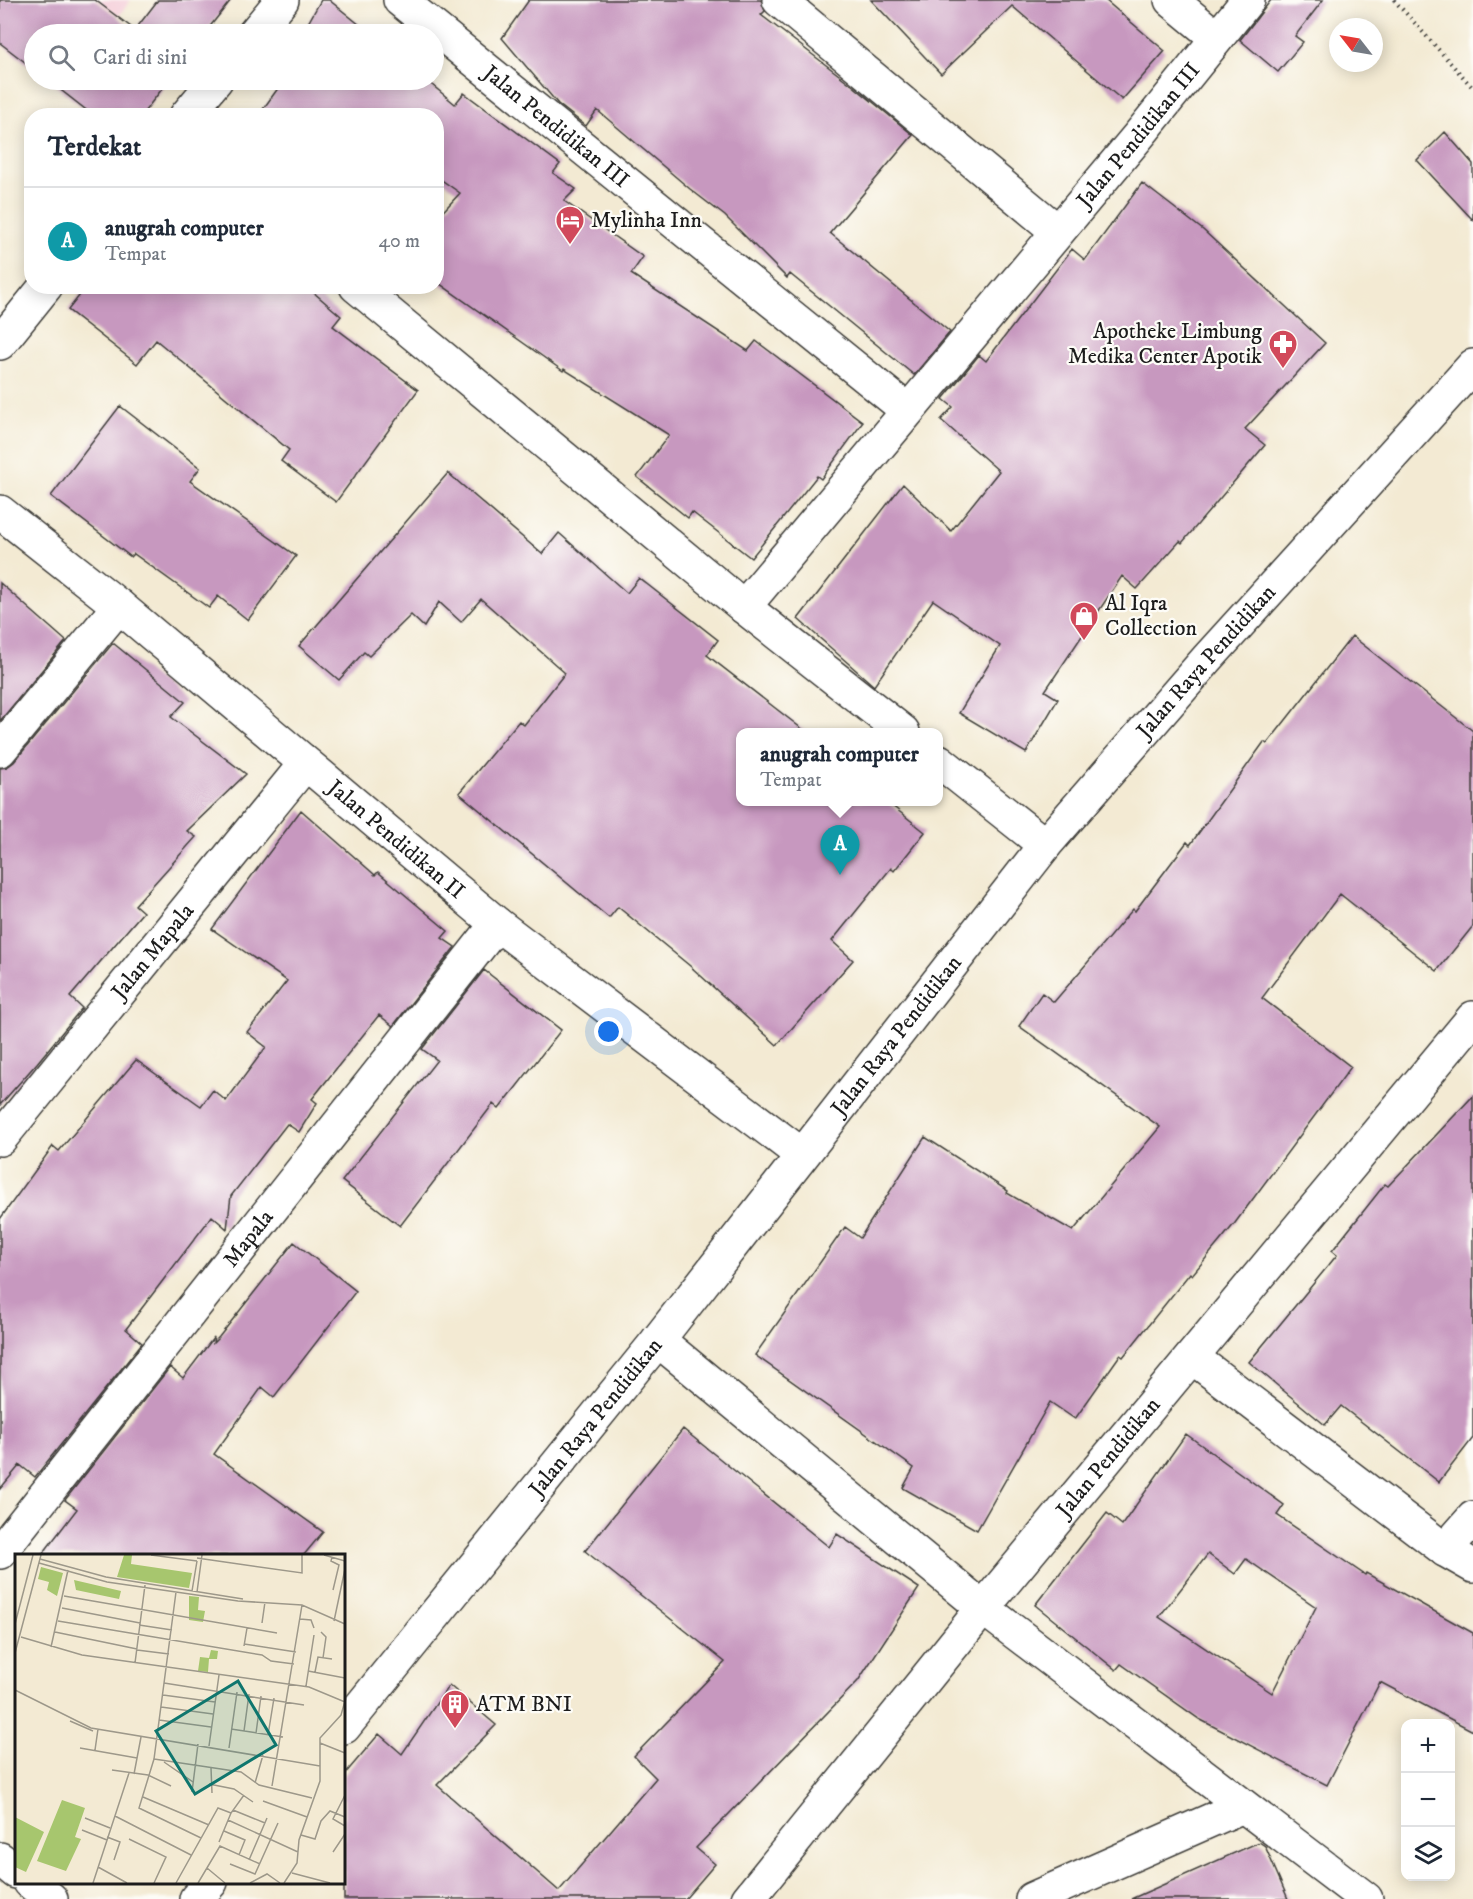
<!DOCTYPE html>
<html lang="id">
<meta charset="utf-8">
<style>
:root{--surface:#fff;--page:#f2f2f3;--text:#1f2937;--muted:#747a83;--line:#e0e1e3;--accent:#db2777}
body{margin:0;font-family:"IM FELL DW Pica",serif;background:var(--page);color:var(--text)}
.controls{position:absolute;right:18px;bottom:18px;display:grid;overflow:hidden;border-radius:12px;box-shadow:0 3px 15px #0003}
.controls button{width:54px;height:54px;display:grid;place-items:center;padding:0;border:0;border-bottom:2px solid var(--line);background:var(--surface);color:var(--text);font:30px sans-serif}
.compass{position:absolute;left:1329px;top:18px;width:54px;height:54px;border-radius:50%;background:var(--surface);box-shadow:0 3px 15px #0003;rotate:301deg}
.you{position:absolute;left:609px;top:1032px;width:21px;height:21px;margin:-15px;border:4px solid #fff;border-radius:50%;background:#1a73e8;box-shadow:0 0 0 9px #1a73e833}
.badge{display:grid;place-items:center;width:39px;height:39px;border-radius:50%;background:var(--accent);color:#fff;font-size:20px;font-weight:700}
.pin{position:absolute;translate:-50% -50px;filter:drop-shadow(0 2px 3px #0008)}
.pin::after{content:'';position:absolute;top:32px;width:21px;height:18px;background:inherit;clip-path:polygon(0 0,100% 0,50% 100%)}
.popup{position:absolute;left:736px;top:728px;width:207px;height:78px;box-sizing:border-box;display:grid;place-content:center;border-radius:12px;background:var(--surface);filter:drop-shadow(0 2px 4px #0005);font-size:20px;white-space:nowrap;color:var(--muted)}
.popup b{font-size:22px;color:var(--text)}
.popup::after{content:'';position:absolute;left:50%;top:100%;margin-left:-12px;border:12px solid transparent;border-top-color:var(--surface)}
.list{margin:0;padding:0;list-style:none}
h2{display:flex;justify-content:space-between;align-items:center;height:78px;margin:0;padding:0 24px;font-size:26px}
h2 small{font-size:20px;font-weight:400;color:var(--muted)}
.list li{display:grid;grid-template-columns:39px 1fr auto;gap:18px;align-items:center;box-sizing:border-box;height:108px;padding:0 24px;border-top:2px solid var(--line)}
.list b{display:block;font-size:22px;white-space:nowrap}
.list p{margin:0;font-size:20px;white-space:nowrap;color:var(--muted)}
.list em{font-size:20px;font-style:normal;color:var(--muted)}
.icon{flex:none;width:33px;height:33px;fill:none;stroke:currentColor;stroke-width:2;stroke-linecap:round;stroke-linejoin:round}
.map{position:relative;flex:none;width:1473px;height:1899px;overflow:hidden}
.search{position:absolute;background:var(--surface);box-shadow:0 3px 15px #0003;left:24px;top:24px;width:420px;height:66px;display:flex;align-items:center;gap:15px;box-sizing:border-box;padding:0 21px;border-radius:33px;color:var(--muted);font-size:22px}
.panel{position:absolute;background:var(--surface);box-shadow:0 3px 15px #0003;left:24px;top:108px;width:420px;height:186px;border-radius:24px}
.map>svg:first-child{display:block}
</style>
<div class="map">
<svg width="1473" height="1899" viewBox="0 0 1473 1899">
<rect width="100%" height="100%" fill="#fdfcf7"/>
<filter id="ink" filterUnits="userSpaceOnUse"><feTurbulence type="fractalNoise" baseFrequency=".0167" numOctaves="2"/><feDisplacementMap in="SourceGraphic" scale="12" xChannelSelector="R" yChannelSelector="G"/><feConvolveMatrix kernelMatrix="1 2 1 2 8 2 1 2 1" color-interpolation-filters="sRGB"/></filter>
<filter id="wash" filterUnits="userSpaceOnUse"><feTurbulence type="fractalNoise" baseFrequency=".008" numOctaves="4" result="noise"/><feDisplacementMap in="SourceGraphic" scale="24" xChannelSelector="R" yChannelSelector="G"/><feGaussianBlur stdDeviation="1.35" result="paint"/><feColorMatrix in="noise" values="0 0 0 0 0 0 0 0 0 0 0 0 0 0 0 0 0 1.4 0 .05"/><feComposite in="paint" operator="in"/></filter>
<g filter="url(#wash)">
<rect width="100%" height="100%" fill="#f3ead3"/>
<path fill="#f5cfda" d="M 97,0 L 131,0 L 119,16 Z"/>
<g id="blocks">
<path fill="#c798bf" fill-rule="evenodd" d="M 0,0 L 95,0 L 135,30 L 158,0 L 231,0 L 204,34 L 34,34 L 34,69 L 0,43 Z
M 321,0 L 329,0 L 371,34 L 302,34 Z
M 529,0 L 761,0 L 765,11 L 761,15 L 852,85 L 913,135 L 830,233 L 950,332 L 914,375 L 790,274 L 787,278 L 725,216 L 690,189 L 597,110 L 586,126 L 558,104 L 502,38 Z
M 871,0 L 1105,0 L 1165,51 L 1122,100 L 1012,6 L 941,74 Z
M 1271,0 L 1323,0 L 1295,36 L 1303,42 L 1278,72 L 1240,40 Z
M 48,80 L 169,80 L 141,116 L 94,116 Z
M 284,80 L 426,80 L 455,104 L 464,93 L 560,164 L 553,173 L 576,189 L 564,201 L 643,257 L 631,274 L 748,351 L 756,341 L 863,422 L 821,479 L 817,476 L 751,558 L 692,512 L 688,518 L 637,477 L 669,435 L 564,369 L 563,371 L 436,281 L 436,219 L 460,193 L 436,176 L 436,116 L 258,116 Z
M 1445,132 L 1473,164 L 1473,220 L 1417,160 Z
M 1142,183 L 1203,230 L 1325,343 L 1245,429 L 1265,445 L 1182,543 L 1180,541 L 1137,589 L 1122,576 L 1045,691 L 1058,699 L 1026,753 L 959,713 L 1000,646 L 933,600 L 874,686 L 798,619 L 903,484 L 951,531 L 999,471 L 941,420 L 953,407 L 943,399 L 979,355 L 986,361 L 1072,249 L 1085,260 Z
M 87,286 L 306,286 L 341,316 L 333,326 L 418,390 L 336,502 L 281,461 L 289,450 L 156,340 L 137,364 L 68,310 Z
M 120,406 L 200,468 L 190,481 L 296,556 L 248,620 L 218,596 L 209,608 L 134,554 L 131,557 L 51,496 Z
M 448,473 L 542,554 L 559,533 L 627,593 L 639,578 L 718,640 L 707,655 L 806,732 L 741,732 L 741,801 L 886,801 L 925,832 L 894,871 L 891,868 L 832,941 L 853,960 L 777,1045 L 690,966 L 618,907 L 609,918 L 459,793 L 519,721 L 524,725 L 565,673 L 481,599 L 461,622 L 439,602 L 424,627 L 411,615 L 369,656 L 364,652 L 339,680 L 299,646 Z
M 0,583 L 66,641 L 0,721 Z
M 1352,636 L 1473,731 L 1473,926 L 1437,971 L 1340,894 L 1262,998 L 1351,1067 L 1235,1223 L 1192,1275 L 1190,1273 L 1123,1357 L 1120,1355 L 1075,1419 L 1050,1402 L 977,1530 L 903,1488 L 914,1468 L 755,1355 L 845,1227 L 860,1238 L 925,1137 L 1008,1191 L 1007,1193 L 1073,1231 L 1160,1127 L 1019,1026 L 1042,993 L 1054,1002 L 1133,909 L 1135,911 L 1187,842 L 1190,845 L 1264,742 L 1267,744 Z
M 113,643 L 185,702 L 171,717 L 246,774 L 187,831 L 196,837 L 135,905 L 143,912 L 70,997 L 82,1008 L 37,1063 L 0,1105 L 0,768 L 7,767 L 14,762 Z
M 301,810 L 375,875 L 378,872 L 448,931 L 442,938 L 455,947 L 393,1026 L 379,1015 L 312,1099 L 317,1103 L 299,1132 L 287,1124 L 231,1196 L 227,1229 L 212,1216 L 126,1329 L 142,1343 L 35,1477 L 20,1465 L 0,1489 L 0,1219 L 53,1146 L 59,1151 L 136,1060 L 201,1106 L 213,1090 L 226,1101 L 266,1047 L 247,1032 L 287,981 L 212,929 Z
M 484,970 L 561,1030 L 499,1109 L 493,1104 L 400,1226 L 342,1181 L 437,1060 L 422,1049 Z
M 1473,1096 L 1473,1438 L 1439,1482 L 1341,1406 L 1325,1425 L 1249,1362 L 1337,1255 L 1332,1251 L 1385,1184 L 1388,1186 Z
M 294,1242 L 356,1291 L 274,1397 L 262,1387 L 214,1454 L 323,1532 L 303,1556 L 41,1556 L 77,1509 L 65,1500 L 170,1367 L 183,1378 L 214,1337 L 213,1343 L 219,1337 Z
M 683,1429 L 829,1547 L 837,1534 L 919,1588 L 858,1681 L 696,1848 L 715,1864 L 685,1899 L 344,1899 L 344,1775 L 379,1734 L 402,1754 L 449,1685 L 496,1725 L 437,1785 L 559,1891 L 656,1778 L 634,1756 L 725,1662 L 585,1551 Z
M 1186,1434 L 1284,1505 L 1277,1515 L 1365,1575 L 1366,1573 L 1473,1633 L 1473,1731 L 1380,1682 L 1327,1785 L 1199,1719 L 1121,1664 L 1116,1670 L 1035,1605 L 1107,1513 L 1122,1525 ZM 1208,1554 L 1235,1574 L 1246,1559 L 1316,1607 L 1272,1693 L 1159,1617 Z
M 1259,1842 L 1265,1846 L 1288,1899 L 1131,1899 Z"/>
</g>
</g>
<g filter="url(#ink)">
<use href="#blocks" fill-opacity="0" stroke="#3c3b37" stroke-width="1.5"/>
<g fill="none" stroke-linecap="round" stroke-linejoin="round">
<g stroke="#3c3b37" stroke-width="36">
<g id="street">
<path id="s1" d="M 400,0 L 907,410"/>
<path d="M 779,0 L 1057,231"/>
<path d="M 1171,0 L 1217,38"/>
<path d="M 254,34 L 282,0"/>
<path d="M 186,116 L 216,80"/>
<path d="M 356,286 L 744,607 L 903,732"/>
<path d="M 0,343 L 46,286"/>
<path id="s2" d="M 0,512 L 119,606 L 497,924 L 802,1155"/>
<path id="s3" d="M 744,607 L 1140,134 L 1248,0"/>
<path d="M 0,750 L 119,606"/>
<path d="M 939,761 L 1045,845"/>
<path id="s4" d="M 0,1139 L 305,764"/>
<path d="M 658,1340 L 983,1608 L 1366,1899"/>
<path d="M 1192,1357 L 1445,1550 L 1473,1566"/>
<path d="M 1445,1550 L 1473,1518"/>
<path id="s5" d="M 0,1552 L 497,924"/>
<path d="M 0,1859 L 16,1872"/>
<path d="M 30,1882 L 51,1899"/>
<path id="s6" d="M 748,1899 L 983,1608 L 1473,1018"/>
<path d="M 1032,1899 L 1243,1806"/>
</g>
</g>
<g stroke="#3c3b37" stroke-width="36">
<g id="secondary">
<path id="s7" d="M 344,1727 L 658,1340 L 1045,845 L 1207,659 L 1473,366"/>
<path d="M 196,1899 L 211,1882"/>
</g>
</g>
<path stroke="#3c3b37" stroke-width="4" stroke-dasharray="1.5 4.5" stroke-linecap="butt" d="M 1394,0 L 1473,88"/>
<use href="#street" stroke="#fff" stroke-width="33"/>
<use href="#secondary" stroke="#fff" stroke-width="33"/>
</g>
</g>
<defs>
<g id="hotel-pin" transform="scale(1.5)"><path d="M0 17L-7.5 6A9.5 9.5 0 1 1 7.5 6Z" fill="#d1495b" stroke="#fdfcf7"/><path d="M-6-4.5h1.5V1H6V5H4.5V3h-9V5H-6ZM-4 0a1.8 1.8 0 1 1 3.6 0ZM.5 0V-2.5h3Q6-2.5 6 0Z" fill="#fff"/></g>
<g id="pharmacy-pin" transform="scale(1.5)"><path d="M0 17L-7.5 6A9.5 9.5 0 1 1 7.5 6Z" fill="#d1495b" stroke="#fdfcf7"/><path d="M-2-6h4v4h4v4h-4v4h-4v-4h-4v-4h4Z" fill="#fff"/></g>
<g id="shop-pin" transform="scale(1.5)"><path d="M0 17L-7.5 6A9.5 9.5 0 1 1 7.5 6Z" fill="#d1495b" stroke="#fdfcf7"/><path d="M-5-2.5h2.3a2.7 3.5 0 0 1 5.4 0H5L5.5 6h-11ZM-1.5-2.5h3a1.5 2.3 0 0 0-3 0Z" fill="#fff"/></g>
<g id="building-pin" transform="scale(1.5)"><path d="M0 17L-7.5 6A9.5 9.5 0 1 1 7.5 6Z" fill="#d1495b" stroke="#fdfcf7"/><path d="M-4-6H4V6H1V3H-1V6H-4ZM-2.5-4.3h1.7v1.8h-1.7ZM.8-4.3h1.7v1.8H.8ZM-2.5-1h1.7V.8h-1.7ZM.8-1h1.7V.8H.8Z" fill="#fff"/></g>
</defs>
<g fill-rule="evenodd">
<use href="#hotel-pin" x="570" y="220"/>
<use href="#pharmacy-pin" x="1283" y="344"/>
<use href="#shop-pin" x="1084" y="616"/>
<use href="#building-pin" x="455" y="1704"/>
</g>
<g text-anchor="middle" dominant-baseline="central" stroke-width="4.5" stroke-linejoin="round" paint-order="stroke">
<g font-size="22" fill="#1c1c1c" stroke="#fdfcf7">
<text stroke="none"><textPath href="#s1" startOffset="201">Jalan Pendidikan III</textPath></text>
<text stroke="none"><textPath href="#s3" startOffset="615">Jalan Pendidikan III</textPath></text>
<text stroke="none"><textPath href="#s7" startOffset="1371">Jalan Raya Pendidikan</textPath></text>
<text stroke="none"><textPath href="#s2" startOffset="514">Jalan Pendidikan II</textPath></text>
<text stroke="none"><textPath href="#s4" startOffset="242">Jalan Mapala</textPath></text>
<text stroke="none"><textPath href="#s7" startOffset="885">Jalan Raya Pendidikan</textPath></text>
<text stroke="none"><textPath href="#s5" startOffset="400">Mapala</textPath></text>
<text stroke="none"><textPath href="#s7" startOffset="399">Jalan Raya Pendidikan</textPath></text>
<text stroke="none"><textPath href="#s6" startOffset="570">Jalan Pendidikan</textPath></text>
</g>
<g font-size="22" fill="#1c1c1c" stroke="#fdfcf7" text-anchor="start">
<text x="591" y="220">Mylinha Inn</text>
<text x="1262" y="331" text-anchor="end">Apotheke Limbung<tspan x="1262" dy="25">Medika Center Apotik</tspan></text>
<text x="1105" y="603">Al Iqra<tspan x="1105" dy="25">Collection</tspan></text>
<text x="476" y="1704">ATM BNI</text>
</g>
</g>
<g transform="translate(15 1554)">
<rect width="330" height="330" fill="#f3ead3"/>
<path d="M 109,1 L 117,1 L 116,10 L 177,19 L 174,34 L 102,23 ZM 26,13 L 48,19 L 42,42 L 32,36 L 34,28 L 23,25 ZM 59,26 L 106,37 L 104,45 L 61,36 ZM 174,42 L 184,43 L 183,56 L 190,57 L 188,68 L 174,66 ZM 196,96 L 203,97 L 202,105 L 194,105 L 193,118 L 183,117 L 185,103 L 194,104 ZM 47,246 L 70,254 L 60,283 L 66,285 L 51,317 L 22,307 ZM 0,263 L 29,278 L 11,318 L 0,313 Z" fill="#a7c66e"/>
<path fill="none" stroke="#9d988a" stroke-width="1.5" d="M 136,1 L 182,7M 309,1 L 330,7M 317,3 L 316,7 L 324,11 L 318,36M 182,4 L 287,19 L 287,1M 25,5 L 91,23 L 228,45M 24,9 L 92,28 L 223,47 L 287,51 L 330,70M 177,37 L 182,7M 161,38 L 139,205 L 124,254 L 186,284M 182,38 L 187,1M 49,42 L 262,79M 47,54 L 125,69M 285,65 L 296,66 L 299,74M 43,67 L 247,101 L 256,107 L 279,110M 319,67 L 330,15M 247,69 L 250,48M 0,70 L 18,1M 124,71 L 157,76M 40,78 L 122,95M 306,78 L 311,83 L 308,104M 6,83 L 67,101 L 294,133 L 330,148M 229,90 L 281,98M 229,92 L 232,74M 36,93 L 53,16M 122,96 L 154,100M 0,99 L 26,1M 120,109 L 130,31M 293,117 L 330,124M 300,118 L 303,103 L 317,105M 149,129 L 289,151M 291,132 L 299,81M 0,136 L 76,174 L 305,212M 148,141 L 200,148M 146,153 L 198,160M 144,166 L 196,173M 55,167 L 78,177M 216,175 L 268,183M 229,177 L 234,140M 241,179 L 246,142M 253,181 L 259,144M 305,189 L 330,199M 194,192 L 204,121M 65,194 L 122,204M 214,194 L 222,138M 80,196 L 83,175M 139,205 L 226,218 L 244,231 L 297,244M 149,208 L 178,228M 196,214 L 197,239M 97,216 L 133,221 L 156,232M 119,220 L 126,183M 240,229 L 248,201M 194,230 L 219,235 L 238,248M 257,232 L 287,51M 177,238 L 183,190M 330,241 L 318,265 L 330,272M 128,243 L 194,271M 248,247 L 292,263M 218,256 L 250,269M 100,262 L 176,301M 70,264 L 95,274M 213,266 L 283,298M 67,276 L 92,286M 209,277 L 230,286 L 224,301M 286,281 L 300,285 L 306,267 L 315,257 L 330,263M 92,283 L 105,288 L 99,306M 114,285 L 151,303 L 139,329M 204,288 L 216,259 L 229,241M 318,298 L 330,280M 234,306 L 252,264M 215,310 L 240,320 L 263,269M 83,313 L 112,329M 192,314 L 210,329M 277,319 L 315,329M 78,329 L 114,219M 161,329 L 203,254 L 216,259M 183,329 L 205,292 L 245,310M 235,329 L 252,320 L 265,329M 269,329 L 282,309 L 284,286 L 305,227 L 305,184 L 326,161 L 330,147"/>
<path fill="#0f766e" fill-opacity="0.15" stroke="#0f766e" stroke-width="3" d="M 223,127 L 261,191 L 180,240 L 141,177 Z"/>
<rect width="330" height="330" fill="none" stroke="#1c1c1c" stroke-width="3"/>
</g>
</svg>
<div class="controls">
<button>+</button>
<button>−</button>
<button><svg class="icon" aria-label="layers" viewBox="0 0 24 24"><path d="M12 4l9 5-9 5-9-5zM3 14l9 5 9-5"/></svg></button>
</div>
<svg class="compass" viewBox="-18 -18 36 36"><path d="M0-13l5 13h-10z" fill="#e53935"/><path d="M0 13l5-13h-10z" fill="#747a83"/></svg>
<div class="you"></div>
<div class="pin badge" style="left:840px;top:875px;background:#0f9aa8">A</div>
<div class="popup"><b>anugrah computer</b>Tempat</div>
<div class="search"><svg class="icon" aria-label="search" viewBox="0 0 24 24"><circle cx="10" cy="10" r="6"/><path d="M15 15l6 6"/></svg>Cari di sini</div>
<section class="panel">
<h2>Terdekat<small></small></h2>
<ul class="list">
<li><span class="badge" style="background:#0f9aa8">A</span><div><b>anugrah computer</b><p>Tempat</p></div><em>40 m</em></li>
</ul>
</section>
</div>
